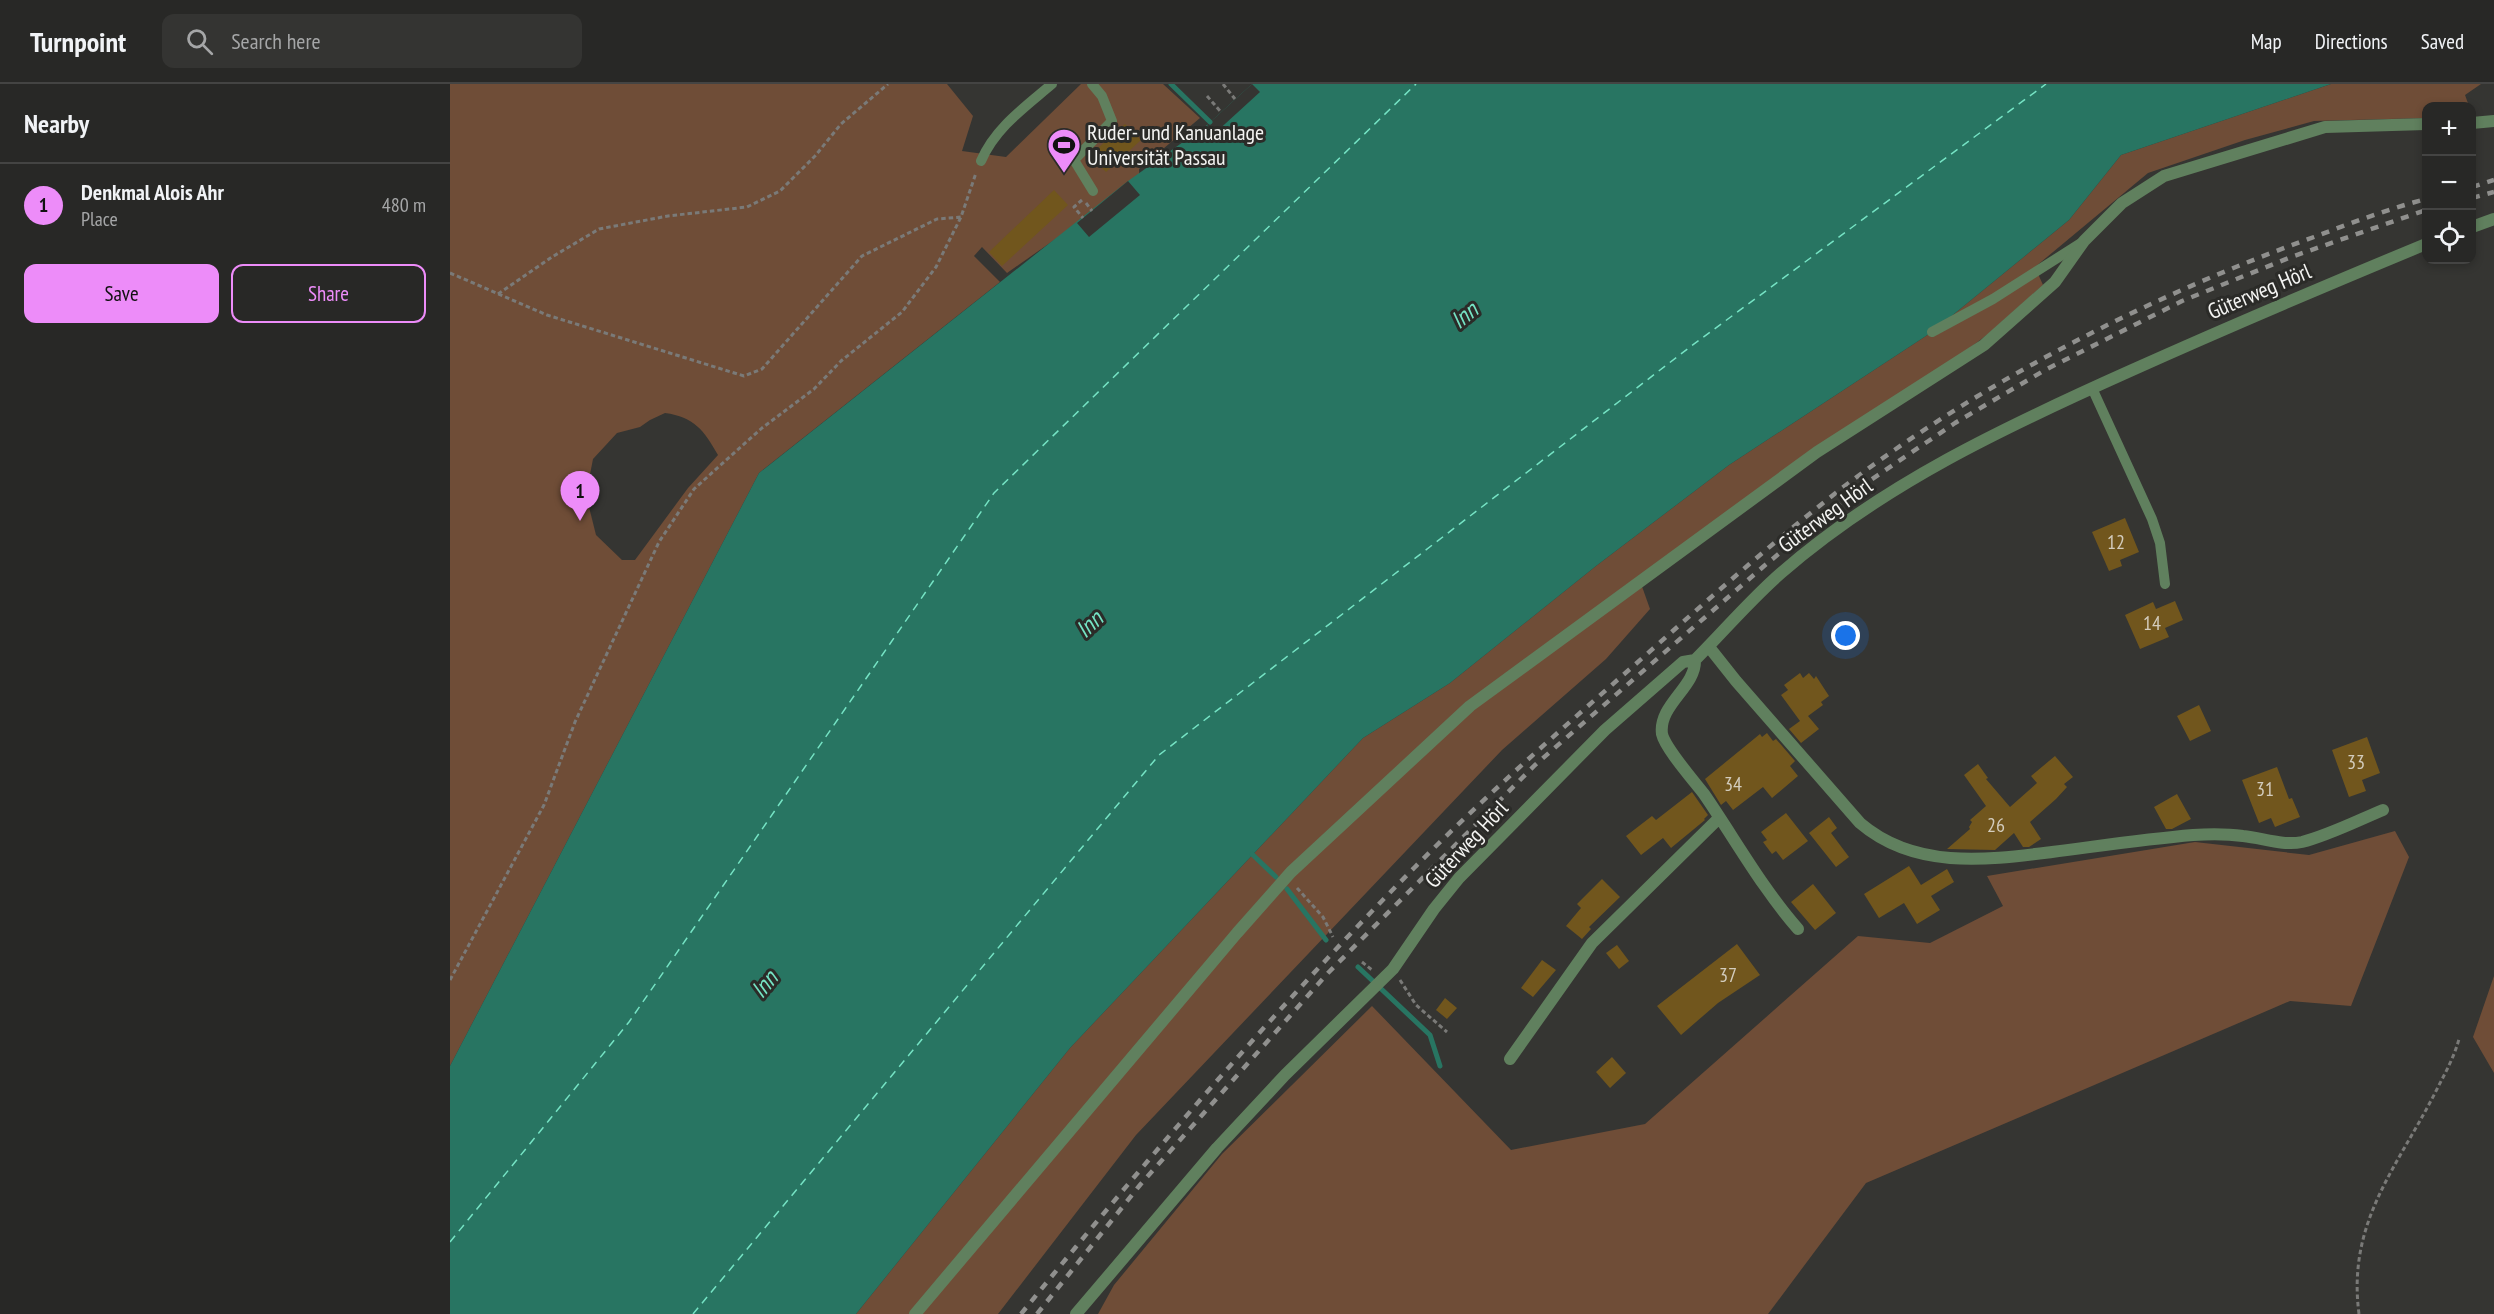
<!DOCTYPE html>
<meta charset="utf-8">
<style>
:root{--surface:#282826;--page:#343432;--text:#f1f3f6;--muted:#a5a6a7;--line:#444443;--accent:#ed8cf9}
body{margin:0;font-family:"PT Sans Narrow",sans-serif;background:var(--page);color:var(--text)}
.controls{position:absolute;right:18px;top:18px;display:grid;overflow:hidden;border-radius:12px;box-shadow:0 3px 9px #0003}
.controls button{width:54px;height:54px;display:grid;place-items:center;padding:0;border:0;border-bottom:2px solid var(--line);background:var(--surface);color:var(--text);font:30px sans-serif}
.you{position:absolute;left:1396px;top:552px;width:21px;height:21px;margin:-15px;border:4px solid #fff;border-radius:50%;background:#1a73e8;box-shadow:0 0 0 9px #1a73e833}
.badge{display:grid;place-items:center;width:39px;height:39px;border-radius:50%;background:var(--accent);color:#111;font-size:20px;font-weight:700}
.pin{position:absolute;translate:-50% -50px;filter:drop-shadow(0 2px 3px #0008)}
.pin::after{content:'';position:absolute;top:32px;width:21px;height:18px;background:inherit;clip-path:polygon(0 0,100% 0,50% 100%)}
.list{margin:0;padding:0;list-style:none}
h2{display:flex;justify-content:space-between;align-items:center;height:78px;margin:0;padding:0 24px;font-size:26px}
h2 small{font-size:20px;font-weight:400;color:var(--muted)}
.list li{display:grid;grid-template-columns:39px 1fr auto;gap:18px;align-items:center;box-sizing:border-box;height:84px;padding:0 24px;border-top:2px solid var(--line)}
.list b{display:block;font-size:22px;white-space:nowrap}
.list p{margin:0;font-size:20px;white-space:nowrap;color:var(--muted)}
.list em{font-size:20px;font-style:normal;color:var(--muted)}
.actions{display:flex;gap:12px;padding:18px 24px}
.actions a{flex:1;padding:14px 0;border:2px solid var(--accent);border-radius:12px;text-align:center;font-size:21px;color:var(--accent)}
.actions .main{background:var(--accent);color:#111}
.icon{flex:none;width:33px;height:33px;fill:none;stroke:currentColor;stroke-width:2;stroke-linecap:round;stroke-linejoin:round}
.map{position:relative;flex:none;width:2044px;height:1230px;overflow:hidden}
header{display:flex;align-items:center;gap:36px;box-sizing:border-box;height:84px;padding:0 30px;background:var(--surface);border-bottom:2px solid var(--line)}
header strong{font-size:28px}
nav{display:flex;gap:33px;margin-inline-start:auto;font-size:21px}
.search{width:420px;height:54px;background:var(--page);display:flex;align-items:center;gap:15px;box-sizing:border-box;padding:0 21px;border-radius:12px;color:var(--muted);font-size:22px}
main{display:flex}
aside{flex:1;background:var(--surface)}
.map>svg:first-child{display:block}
</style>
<header>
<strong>Turnpoint</strong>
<div class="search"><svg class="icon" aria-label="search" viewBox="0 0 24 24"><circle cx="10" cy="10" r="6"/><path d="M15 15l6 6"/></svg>Search here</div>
<nav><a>Map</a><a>Directions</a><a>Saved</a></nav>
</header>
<main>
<aside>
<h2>Nearby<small></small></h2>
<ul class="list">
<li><span class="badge">1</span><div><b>Denkmal Alois Ahr</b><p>Place</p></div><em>480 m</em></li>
</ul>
<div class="actions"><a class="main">Save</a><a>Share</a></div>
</aside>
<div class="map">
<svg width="2044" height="1230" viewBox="0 0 2044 1230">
<rect width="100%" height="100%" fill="#353532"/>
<path fill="#6f4d37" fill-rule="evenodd" d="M 0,0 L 497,0 L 523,32 L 512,67 L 556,73 L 631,0 L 713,0 L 750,34 L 689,85 L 690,111 L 627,140 L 557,189 L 532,163 L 524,172 L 550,198 L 309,389 L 0,982 ZM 215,329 C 244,333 254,346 268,371 L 238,404 L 185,476 L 172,476 L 146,451 L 136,411 L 143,375 L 167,349 L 190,343 L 200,336 Z
M 1881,0 L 2031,0 L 2015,11 L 2019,22 L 1976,22 L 1976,34 L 1864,37 L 1795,56 L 1698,89 L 1585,183 L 1593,201 L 1538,250 L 1513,269 L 1189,494 L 1200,525 L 1156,575 L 1052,666 L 686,1051 L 548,1230 L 406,1230 L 620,964 L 913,654 L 1000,599 L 1146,482 L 1279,381 L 1482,248 L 1619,136 L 1671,71 Z
M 1945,747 L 1959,773 L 1901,922 L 1840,917 L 1416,1099 L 1318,1230 L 648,1230 L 664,1201 L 772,1070 L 922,922 L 1061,1066 L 1195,1040 L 1408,852 L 1480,859 L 1553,822 L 1537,792 L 1745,758 L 1859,771 Z
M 2044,892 L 2044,989 L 2023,953 Z"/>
<path fill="#287562" d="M 802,0 L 1881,0 L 1671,71 L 1619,136 L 1482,248 L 1279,381 L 1146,482 L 1000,599 L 913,654 L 620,964 L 406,1230 L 0,1230 L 0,982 L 309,389 L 678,97 L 757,41 Z"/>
<path fill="#353532" d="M 802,0 L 810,8 L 764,50 L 757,41 Z
M 678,97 L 690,111 L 639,153 L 627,139 Z"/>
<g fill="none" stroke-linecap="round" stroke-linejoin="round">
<path stroke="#287562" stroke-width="5" d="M 721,0 L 760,38
M 802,770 L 826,793
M 837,805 L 876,856
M 908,883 L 980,951 L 990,982"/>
<path stroke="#75e3c4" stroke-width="1.5" stroke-dasharray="8 6" stroke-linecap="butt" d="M 0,1158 L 179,938 L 544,409 L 966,0
M 243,1230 L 709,671 L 1240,263 L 1596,0"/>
</g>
<path fill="#71561d" d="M 675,40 L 691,56 L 656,88 L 640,71 Z
M 604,106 L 618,121 L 552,182 L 539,168 Z
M 1675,434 L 1689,468 L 1670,476 L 1672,482 L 1659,487 L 1642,448 Z
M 1725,517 L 1733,536 L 1715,544 L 1719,553 L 1690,565 L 1675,531 L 1703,518 L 1706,525 Z
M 1350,589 L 1353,594 L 1359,589 L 1364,595 L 1366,592 L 1379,612 L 1371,618 L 1373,621 L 1358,632 L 1369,645 L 1351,659 L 1339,645 L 1350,637 L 1331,611 L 1338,606 L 1334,601 Z
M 1749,621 L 1761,647 L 1740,657 L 1727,632 Z
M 1317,649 L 1323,657 L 1326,655 L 1345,677 L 1340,682 L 1348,692 L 1322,714 L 1313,703 L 1283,726 L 1276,717 L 1271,721 L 1255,695 L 1310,650 L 1312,653 Z
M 1917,653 L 1930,689 L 1912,696 L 1916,707 L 1899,713 L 1882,666 Z
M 1605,672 L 1623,693 L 1614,700 L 1617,703 L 1606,715 L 1580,738 L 1591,755 L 1579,763 L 1573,763 L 1564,749 L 1545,766 L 1497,765 L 1520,745 L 1519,743 L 1522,738 L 1520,736 L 1536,722 L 1514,691 L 1528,680 L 1538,694 L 1536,695 L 1560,723 L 1587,699 L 1581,692 Z
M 1827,683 L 1839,715 L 1842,714 L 1850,733 L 1825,743 L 1821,734 L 1809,739 L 1792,696 Z
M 1242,708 L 1258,731 L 1254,735 L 1255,736 L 1221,764 L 1213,754 L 1191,771 L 1176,752 L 1202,732 L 1206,736 Z
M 1727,710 L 1741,735 L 1722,745 L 1716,745 L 1704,723 Z
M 1336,729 L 1358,757 L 1333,776 L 1326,767 L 1322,770 L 1313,758 L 1317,756 L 1311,748 Z
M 1379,733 L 1387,744 L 1381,749 L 1399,773 L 1386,783 L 1359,749 Z
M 1459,782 L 1471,801 L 1497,785 L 1504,798 L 1481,812 L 1490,826 L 1467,840 L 1454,819 L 1429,834 L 1414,810 Z
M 1152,795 L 1170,813 L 1139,843 L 1141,845 L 1132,855 L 1116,842 L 1131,824 L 1127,820 Z
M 1363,800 L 1386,829 L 1365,846 L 1341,818 Z
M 1287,860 L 1310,891 L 1268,919 L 1231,951 L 1207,922 Z
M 1167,861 L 1179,877 L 1169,885 L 1156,869 Z
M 1092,876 L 1106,886 L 1083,913 L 1071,904 Z
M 995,914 L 1007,924 L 997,935 L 986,926 Z
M 1162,973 L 1176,989 L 1160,1004 L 1146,988 Z"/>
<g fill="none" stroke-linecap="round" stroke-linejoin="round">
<path stroke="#7a7a78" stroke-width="3" stroke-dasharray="4.5 3" stroke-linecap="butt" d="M 773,0 L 785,15
M 757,12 L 771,28
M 632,116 L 624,123 L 633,134
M 636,119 L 642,127
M 0,189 L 97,231 L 294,292 L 312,285 L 412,172 L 487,135 L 511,133
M 48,210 L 102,173 L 149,145 L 218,132 L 297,123 L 330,107 L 365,72 L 391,40 L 438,0
M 847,804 L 873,833 L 883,853
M 912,878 L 922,886
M 0,896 L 94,721 L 125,638 L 209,458 L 244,405 L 312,344 L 364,305 L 391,277 L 452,228 L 486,183 L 511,133 L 526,89
M 950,896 L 966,921 L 997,948
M 1909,1230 C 1897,1139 1946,1085 1985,1009 C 1994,991 2004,974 2009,955"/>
<path stroke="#60805e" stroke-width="10" d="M 642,0 L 652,12 L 662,37 L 624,76 L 643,107
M 531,77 C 545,44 575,23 602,0
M 1482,248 L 1543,215 L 1631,159
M 1642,304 L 1702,435 L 1710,459 L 1715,500"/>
<path stroke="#60805e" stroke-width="12" d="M 2022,39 L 2044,37
M 2022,143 L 2044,135
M 1259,563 L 1286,597 L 1410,739 C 1465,786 1537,776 1602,768 C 1649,762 1696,755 1743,751 C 1759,750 1778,750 1793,752 C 1813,754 1833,762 1852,758 C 1877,752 1909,736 1933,726
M 1245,576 C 1246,603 1208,621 1212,650 C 1215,664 1244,697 1254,710 C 1285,755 1312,804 1348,845
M 1060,975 L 1142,859 L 1269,734
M 465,1230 L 787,849 L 841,788 L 1020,622 L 1367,368 L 1534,261 L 1605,198 L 1634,157 L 1672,119 L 1714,92 L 1875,43 L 1976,40
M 626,1230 L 767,1064 L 835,991 L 943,885 L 984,825 L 1009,794 L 1155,646 L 1233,578 L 1245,576 C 1274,547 1300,516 1331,489 C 1433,400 1557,342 1680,287 C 1778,243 1877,201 1976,160"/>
<path stroke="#90908e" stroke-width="4.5" stroke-dasharray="8 8" stroke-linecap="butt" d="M 2022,103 L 2044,96
M 2022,114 L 2044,108
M 571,1230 C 696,1076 825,925 964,784 C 1033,714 1107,649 1180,585 C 1251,522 1321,459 1396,401 C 1535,296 1700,212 1864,153 C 1901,139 1938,125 1976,115
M 587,1230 L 690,1101 L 878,889 L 1085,681 L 1314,482 L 1406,406 L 1505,339 L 1595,286 L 1732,217 L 1841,173 L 1976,126"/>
</g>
<defs>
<g id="stadium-pin" transform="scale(1.725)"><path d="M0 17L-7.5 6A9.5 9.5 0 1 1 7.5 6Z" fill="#ed8cf9" stroke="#2b2b28"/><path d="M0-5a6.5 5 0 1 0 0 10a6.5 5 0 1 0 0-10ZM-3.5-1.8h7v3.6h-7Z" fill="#111"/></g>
</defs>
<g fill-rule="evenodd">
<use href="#stadium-pin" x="614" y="61"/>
</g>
<g text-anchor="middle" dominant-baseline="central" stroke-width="6" stroke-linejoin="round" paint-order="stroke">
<g font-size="20" fill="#d3ccbd">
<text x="1666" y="458">12</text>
<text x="1702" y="539">14</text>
<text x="1906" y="678">33</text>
<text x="1283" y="700">34</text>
<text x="1815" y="705">31</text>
<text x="1546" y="741">26</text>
<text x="1278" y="891">37</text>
</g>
<g font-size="22" fill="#f4f4f2" stroke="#2b2b28" text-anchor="start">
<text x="637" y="48">Ruder- und Kanuanlage<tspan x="637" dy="25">Universität Passau</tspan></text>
</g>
<g font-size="22" fill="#f4f4f2" stroke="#2b2b28">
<text transform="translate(1809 207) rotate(-23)">Güterweg Hörl</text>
<text transform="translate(1375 431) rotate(-36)">Güterweg Hörl</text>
<text transform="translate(1016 760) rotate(-47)">Güterweg Hörl</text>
</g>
<g font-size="24" font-style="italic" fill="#75e3c4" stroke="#2b2b28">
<text transform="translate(1014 231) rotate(-39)">Inn</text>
<text transform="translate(639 540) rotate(-44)">Inn</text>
<text transform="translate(314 900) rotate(-50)">Inn</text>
</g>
</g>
</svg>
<div class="controls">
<button>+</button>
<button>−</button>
<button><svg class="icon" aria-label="locate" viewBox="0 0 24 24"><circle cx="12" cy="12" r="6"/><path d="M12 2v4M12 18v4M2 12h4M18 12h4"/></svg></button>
</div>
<div class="you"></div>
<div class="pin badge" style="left:130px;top:437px">1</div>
</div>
</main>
